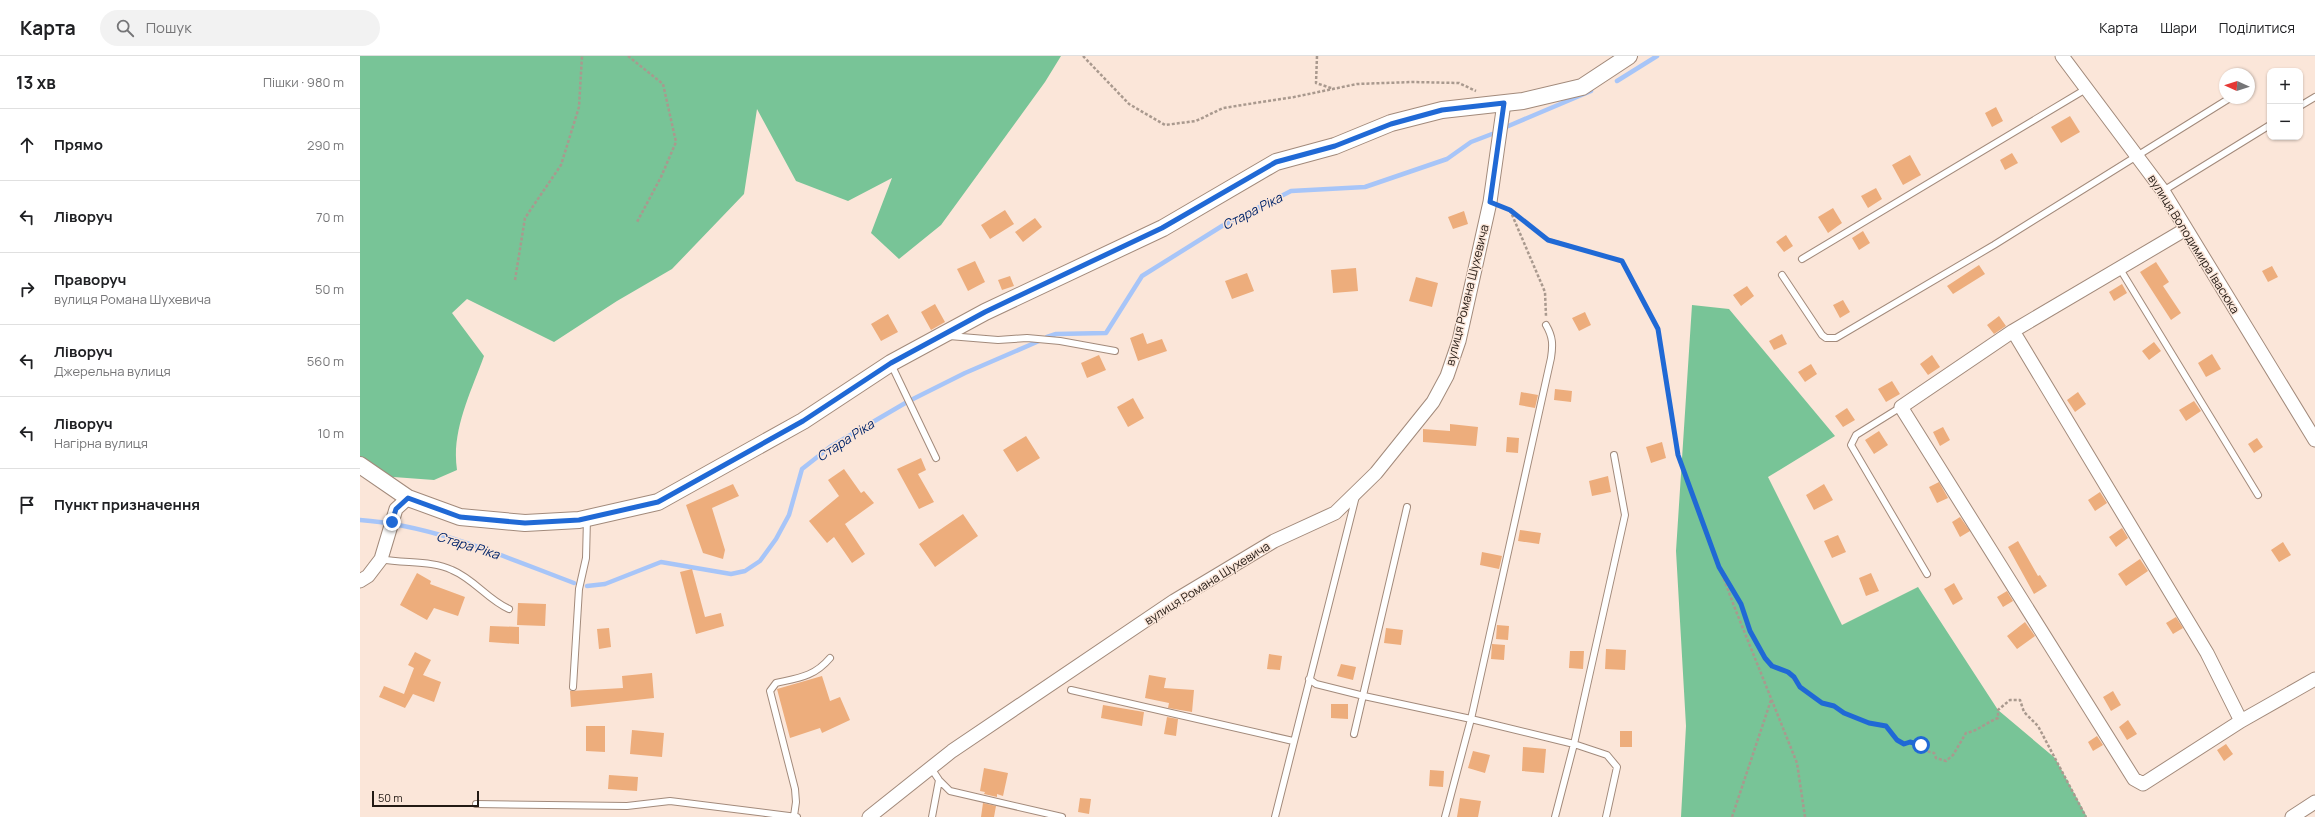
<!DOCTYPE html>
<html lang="uk">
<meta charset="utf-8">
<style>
:root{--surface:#fff;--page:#f2f2f2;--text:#202124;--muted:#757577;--line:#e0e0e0}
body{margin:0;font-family:Manrope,sans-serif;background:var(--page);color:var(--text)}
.controls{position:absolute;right:12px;top:12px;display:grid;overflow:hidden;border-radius:8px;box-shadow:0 1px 3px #0004}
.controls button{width:36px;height:36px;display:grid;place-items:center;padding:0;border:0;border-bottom:1px solid var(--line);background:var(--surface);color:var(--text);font:20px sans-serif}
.compass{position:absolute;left:1859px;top:12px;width:36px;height:36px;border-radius:50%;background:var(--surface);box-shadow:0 1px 3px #0004;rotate:273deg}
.scale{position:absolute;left:12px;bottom:10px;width:107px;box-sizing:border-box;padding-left:4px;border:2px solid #231a14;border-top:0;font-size:11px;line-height:14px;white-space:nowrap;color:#231a14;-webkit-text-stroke:3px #fbe6d9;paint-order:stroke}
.stop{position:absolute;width:12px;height:12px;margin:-9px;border:3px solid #2069d5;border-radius:50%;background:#fff}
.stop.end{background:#2069d5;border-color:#fff;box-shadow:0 1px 4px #0008}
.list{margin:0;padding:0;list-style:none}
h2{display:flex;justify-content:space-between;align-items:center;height:52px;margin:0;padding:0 16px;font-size:17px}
h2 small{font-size:13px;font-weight:400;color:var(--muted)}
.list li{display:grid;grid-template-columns:26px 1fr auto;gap:12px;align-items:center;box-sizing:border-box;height:72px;padding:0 16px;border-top:1px solid var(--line)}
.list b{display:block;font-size:15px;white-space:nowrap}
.list p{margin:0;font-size:13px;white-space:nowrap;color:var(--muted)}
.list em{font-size:13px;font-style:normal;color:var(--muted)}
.icon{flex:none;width:22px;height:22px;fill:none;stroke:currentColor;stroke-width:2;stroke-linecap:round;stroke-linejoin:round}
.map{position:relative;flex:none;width:1955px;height:761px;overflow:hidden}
header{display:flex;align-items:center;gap:24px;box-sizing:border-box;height:56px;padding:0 20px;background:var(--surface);border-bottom:1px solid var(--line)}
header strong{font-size:19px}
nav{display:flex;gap:22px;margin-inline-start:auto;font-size:14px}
.search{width:280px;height:36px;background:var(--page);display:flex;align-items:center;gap:10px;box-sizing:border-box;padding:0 14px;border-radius:22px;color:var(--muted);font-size:15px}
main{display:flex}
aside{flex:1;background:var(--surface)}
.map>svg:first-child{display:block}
</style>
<header>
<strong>Карта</strong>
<div class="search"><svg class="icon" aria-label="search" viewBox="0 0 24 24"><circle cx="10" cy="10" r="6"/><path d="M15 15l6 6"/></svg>Пошук</div>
<nav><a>Карта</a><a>Шари</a><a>Поділитися</a></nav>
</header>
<main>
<aside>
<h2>13 хв<small>Пішки · 980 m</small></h2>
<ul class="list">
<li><svg class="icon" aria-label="ahead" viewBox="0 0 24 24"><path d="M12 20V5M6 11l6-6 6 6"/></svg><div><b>Прямо</b></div><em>290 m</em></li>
<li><svg class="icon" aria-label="left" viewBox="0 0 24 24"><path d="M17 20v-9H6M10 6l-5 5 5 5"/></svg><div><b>Ліворуч</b></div><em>70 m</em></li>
<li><svg class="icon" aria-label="right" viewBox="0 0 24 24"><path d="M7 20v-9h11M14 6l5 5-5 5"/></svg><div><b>Праворуч</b><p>вулиця Романа Шухевича</p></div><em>50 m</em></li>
<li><svg class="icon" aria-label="left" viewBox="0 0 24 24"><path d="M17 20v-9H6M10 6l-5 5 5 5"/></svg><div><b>Ліворуч</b><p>Джерельна вулиця</p></div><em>560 m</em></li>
<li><svg class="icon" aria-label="left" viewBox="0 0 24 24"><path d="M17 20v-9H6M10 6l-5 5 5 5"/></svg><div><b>Ліворуч</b><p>Нагірна вулиця</p></div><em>10 m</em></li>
<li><svg class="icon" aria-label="arrive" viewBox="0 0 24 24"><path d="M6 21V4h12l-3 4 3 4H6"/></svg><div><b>Пункт призначення</b></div></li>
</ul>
</aside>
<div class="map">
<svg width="1955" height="761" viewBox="0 0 1955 761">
<rect width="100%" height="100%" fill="#fbe6d9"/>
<path fill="#78c497" d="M 0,0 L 701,0 L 685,26 L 581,169 L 539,203 L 511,177 L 532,122 L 488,145 L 436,125 L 397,53 L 384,138 L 312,213 L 257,245 L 194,286 L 107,243 L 92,257 L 124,300 C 111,336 91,375 97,414 L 74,424 L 20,420 L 0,407 Z
M 1332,249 L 1369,253 L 1475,380 L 1408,421 L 1482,569 L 1558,531 L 1638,654 L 1695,702 L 1727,761 L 1321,761 L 1326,670 L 1316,495 Z"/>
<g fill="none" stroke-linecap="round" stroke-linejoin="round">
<path stroke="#a7c5f8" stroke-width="4.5" d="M 1257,25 L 1297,0
M 1146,71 L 1231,35
M 687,281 L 696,278 L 746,277 L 782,220 L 862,170 L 931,135 L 1005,131 L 1087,103 L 1111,86 L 1132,78
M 551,344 L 605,317 L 679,285
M 0,464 C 73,469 145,501 214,527
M 227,530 L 245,528 L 301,506 L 371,518 L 385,515 L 400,505 L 416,483 L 429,459 L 442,413 L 470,391 L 547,346"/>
</g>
<path fill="#edad7c" d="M 1636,51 L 1643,65 L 1632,71 L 1625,57 Z
M 1710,60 L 1720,76 L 1701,87 L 1691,71 Z
M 1652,97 L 1658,107 L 1645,114 L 1640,104 Z
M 1550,99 L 1561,119 L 1543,129 L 1532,109 Z
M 1516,132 L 1522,143 L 1508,152 L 1501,140 Z
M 1473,152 L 1482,167 L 1468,177 L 1458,161 Z
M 645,154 L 654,168 L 630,183 L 621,169 Z
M 1104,155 L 1108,168 L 1093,173 L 1088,161 Z
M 675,162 L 682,171 L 663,186 L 655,176 Z
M 1503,175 L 1510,187 L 1499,194 L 1492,182 Z
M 1426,179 L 1433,190 L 1424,196 L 1416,186 Z
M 615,205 L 625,226 L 608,235 L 597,213 Z
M 1796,206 L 1809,226 L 1803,230 L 1821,257 L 1811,264 L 1780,216 Z
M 1619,209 L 1625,218 L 1593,238 L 1587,230 Z
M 1912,210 L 1918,221 L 1908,226 L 1902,215 Z
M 996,212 L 998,235 L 973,237 L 971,214 Z
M 887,217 L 894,235 L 872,243 L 865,225 Z
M 650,220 L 654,230 L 642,234 L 638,224 Z
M 1056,221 L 1078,227 L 1072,251 L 1049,245 Z
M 1762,228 L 1767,237 L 1754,245 L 1749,236 Z
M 1387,230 L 1394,240 L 1381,250 L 1373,239 Z
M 1483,244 L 1490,256 L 1480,262 L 1473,249 Z
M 575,248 L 585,266 L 571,274 L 561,256 Z
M 1225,256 L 1231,269 L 1219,275 L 1212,262 Z
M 528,258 L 538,276 L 521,285 L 511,268 Z
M 1639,260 L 1646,270 L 1634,278 L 1627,269 Z
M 783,277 L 787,288 L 802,283 L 807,295 L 778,305 L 770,282 Z
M 1422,278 L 1427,288 L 1414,294 L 1409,285 Z
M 1794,286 L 1801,295 L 1789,304 L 1782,295 Z
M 1852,298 L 1861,313 L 1846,321 L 1838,307 Z
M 739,299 L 746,314 L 727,322 L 721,307 Z
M 1572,299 L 1580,311 L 1568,319 L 1560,308 Z
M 1451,308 L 1457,318 L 1445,326 L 1438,316 Z
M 1532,325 L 1540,338 L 1526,346 L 1518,333 Z
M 1195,333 L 1212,335 L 1211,346 L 1194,344 Z
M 1161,336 L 1178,339 L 1175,352 L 1159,349 Z
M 1718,336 L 1726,348 L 1715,356 L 1707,344 Z
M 773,342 L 784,362 L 768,371 L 757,351 Z
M 1834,345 L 1841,355 L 1826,365 L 1819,354 Z
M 1487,352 L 1495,364 L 1483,371 L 1475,360 Z
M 1090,368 L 1118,371 L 1116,390 L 1063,386 L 1063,373 L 1090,375 Z
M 1583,371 L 1590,384 L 1580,390 L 1573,376 Z
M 1519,375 L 1528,389 L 1514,398 L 1505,384 Z
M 666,380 L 680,402 L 657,416 L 643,394 Z
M 1147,381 L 1159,382 L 1158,397 L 1146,396 Z
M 1897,382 L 1903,391 L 1894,397 L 1888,388 Z
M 1302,386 L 1306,402 L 1291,407 L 1286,391 Z
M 561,402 L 566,414 L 558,418 L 574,446 L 559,453 L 537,413 Z
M 484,413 L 501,437 L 504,435 L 514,447 L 485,468 L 505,498 L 492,507 L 474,481 L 467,487 L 449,465 L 479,440 L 468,424 Z
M 1248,420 L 1251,436 L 1232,440 L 1229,425 Z
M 1579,426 L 1588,442 L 1577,447 L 1569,431 Z
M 373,428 L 379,440 L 352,452 L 365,494 L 363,503 L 343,497 L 326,449 Z
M 1464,428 L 1473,444 L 1454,454 L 1446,439 Z
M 1740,436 L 1747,447 L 1735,455 L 1728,444 Z
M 603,458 L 618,480 L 575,511 L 559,488 Z
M 1600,461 L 1610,475 L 1600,481 L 1592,466 Z
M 1762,472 L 1768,482 L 1756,491 L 1749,481 Z
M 1160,474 L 1181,477 L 1179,488 L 1158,485 Z
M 1478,479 L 1486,496 L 1472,502 L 1464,485 Z
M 1658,485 L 1678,520 L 1680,519 L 1687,530 L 1674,538 L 1648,491 Z
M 1923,486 L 1931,499 L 1919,506 L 1911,494 Z
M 1122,496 L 1142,500 L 1139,513 L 1120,509 Z
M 1780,503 L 1788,515 L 1766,530 L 1758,518 Z
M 332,513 L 345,561 L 361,557 L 364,570 L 336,578 L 320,516 Z
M 57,517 L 71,525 L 70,528 L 105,541 L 98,560 L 74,552 L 67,564 L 40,549 Z
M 1511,517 L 1519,535 L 1506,540 L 1499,522 Z
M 1594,527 L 1603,543 L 1593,549 L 1584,533 Z
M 1647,535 L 1653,545 L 1643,551 L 1637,541 Z
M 158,547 L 186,548 L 185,570 L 157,569 Z
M 1816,561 L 1823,572 L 1813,578 L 1806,567 Z
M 1665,566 L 1675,580 L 1657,593 L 1647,580 Z
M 1137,569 L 1149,570 L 1148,584 L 1136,583 Z
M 130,570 L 159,571 L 159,588 L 129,586 Z
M 249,572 L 251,591 L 239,593 L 237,573 Z
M 1026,572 L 1043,574 L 1041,589 L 1024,587 Z
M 1132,588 L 1145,589 L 1144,604 L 1131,603 Z
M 1246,593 L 1266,594 L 1265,614 L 1245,613 Z
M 1210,595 L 1224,595 L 1223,613 L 1209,612 Z
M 55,596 L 71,604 L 63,619 L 81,626 L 74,646 L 53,638 L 45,652 L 19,641 L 24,630 L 44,638 L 54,612 L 48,609 Z
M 909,598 L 922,600 L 920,614 L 907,613 Z
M 981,608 L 996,611 L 993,624 L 977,620 Z
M 292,617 L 294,642 L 211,651 L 210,635 L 263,632 L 262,620 Z
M 789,619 L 806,622 L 804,632 L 834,634 L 832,656 L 808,652 L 809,647 L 785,642 Z
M 462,620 L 470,645 L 480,641 L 490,664 L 462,677 L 460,672 L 430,682 L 417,633 Z
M 1753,635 L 1761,649 L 1751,655 L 1743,641 Z
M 971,648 L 988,648 L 988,663 L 971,662 Z
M 743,649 L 784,656 L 782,670 L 741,662 Z
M 807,661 L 818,663 L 816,680 L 804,678 Z
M 1768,664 L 1777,678 L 1767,684 L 1759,671 Z
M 226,670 L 245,670 L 245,696 L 226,695 Z
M 272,674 L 304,677 L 302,701 L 270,698 Z
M 1260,675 L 1272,675 L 1272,691 L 1260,691 Z
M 1737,680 L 1743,689 L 1733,695 L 1728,686 Z
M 1866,688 L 1873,698 L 1864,705 L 1857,694 Z
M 1163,691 L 1186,693 L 1184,717 L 1162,715 Z
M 1113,695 L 1130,699 L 1125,717 L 1108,712 Z
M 624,712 L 648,717 L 643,740 L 637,738 L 637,741 L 624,738 L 625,736 L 620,735 Z
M 1070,714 L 1084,715 L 1083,731 L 1069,730 Z
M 249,719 L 278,721 L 277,735 L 248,733 Z
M 720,742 L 731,743 L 729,758 L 718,756 Z
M 1100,742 L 1121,745 L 1118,761 L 1097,761 Z
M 623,747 L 636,750 L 634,761 L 621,761 Z"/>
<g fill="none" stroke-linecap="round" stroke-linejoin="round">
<g stroke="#a28a7b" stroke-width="8">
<path id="service" d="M 1940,50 L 1955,41
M 1803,135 L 1910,69
M 1442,203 L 1726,33
M 1760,213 L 1898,439
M 1422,219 L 1462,279 L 1466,282 L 1476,282 L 1634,189 L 1870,42
M 589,280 L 638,284 L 667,282 L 700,285 L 755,295
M 531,308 L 576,402
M 1541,351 L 1496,379 L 1491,389 L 1567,518
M 21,503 C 44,508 71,504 92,514 C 114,523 128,544 149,553
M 949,623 L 956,628 L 1004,640 L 1111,663 L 1214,688 L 1247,699 L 1257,711 L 1246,761
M 213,631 L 219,533 L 226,502 L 227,462
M 711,634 L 933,685
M 994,678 L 1047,451
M 571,712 L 579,724 L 572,761
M 579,724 L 590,735 L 702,761
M 116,748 L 267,750 L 310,745 L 437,761
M 434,760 L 436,746 L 435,733 L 410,635 L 416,627 C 438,622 454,621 470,602
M 915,761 L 996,440
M 1085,761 L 1111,663 L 1191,302 C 1193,289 1193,281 1186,269
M 1195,761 L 1214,688 L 1265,459 L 1254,399"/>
</g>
<g stroke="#a28a7b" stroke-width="15">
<path id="minor" d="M 1702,0 L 1803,135 L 1955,384
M 1826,173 L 1653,275 L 1541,351 L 1774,723 L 1783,728 L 1881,665 L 1955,623
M 1653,275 L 1847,597 L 1881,665
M 0,525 L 8,520 L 21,503 L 36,453 L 48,442
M 509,761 L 592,695 L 814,545 L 914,485 L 975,457 L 1016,417 L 1073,346 L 1087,320 L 1099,285 L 1130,146 L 1144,47
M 1932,761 L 1955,746"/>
</g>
<g stroke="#a28a7b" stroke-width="18">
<path id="tertiary" d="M 0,409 L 48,442 L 100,461 L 165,467 L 219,464 L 298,446 L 443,365 L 531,307 L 625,256 L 803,172 L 916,106 L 975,90 L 1031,67 L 1082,54 L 1163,45 L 1222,31 L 1269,0"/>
</g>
<path stroke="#a9998e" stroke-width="2.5" stroke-dasharray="3 2" stroke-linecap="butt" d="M 268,0 L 303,28 L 316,86 L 301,121 L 277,166
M 723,0 L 769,48 L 805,69 L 836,65 L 863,52 L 934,41 L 997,28 L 1052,26 L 1099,27 L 1116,35
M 957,0 L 956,27 L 974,33
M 1142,151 L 1150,154 L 1188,183 L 1262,205 L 1298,273 L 1318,399 L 1374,550 L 1437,707 L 1445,761
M 1150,154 L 1185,236 L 1186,260
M 155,224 L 165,162 L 201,109 L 219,51 L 222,0
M 1363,518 L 1381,548 L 1390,575 L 1405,602 L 1413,610 L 1428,616 L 1440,631 L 1462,647 L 1474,650 L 1484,657 L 1509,667 L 1526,670 L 1537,684 L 1544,688 L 1550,686 L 1561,689 L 1566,695 L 1574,697 L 1576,702 L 1586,705 L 1593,699 L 1606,677 C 1618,675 1627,666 1638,662 L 1638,654 L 1650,644 L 1660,644 L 1664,656 L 1678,670 L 1726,761
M 1372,761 L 1411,644"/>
<use href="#service" stroke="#fff" stroke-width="6"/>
<use href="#minor" stroke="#fff" stroke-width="13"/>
<use href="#tertiary" stroke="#fff" stroke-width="16"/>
</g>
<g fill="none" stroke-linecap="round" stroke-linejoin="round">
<path stroke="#2069d5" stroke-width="5" d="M 32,466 L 36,453 L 48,442 L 100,461 L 165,467 L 219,464 L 298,446 L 443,365 L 531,307 L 625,256 L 802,172 L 916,106 L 975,90 L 1031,68 L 1082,54 L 1144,47 L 1130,146 L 1150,154 L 1188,184 L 1262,205 L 1298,273 L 1318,399 L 1359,511 L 1381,548 L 1390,575 L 1405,602 L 1412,610 L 1428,616 L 1434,621 L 1440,631 L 1462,647 L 1474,650 L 1484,657 L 1509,667 L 1526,670 L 1537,684 L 1544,688 L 1550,686 L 1561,689"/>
</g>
<g text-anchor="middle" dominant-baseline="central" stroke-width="3" stroke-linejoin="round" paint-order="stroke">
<g font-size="12" fill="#231a14" stroke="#fbe6d9">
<text transform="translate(1834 188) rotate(58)">вулиця Володимира Івасюка</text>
<text transform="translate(1107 239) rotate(-76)">вулиця Романа Шухевича</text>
<text transform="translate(847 527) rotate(-32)">вулиця Романа Шухевича</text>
</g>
<g font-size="13" font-style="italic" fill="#00246a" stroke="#fbe6d9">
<text transform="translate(892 155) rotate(-27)">Стара Ріка</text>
<text transform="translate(485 384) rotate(-33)">Стара Ріка</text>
<text transform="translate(108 489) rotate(17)">Стара Ріка</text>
</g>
</g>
</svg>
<div class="controls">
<button>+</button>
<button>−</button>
</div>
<svg class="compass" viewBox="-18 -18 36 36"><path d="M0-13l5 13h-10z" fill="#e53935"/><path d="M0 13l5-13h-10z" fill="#757577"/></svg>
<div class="scale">50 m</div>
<div class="stop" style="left:1561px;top:689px"></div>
<div class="stop end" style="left:32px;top:466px"></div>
</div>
</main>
